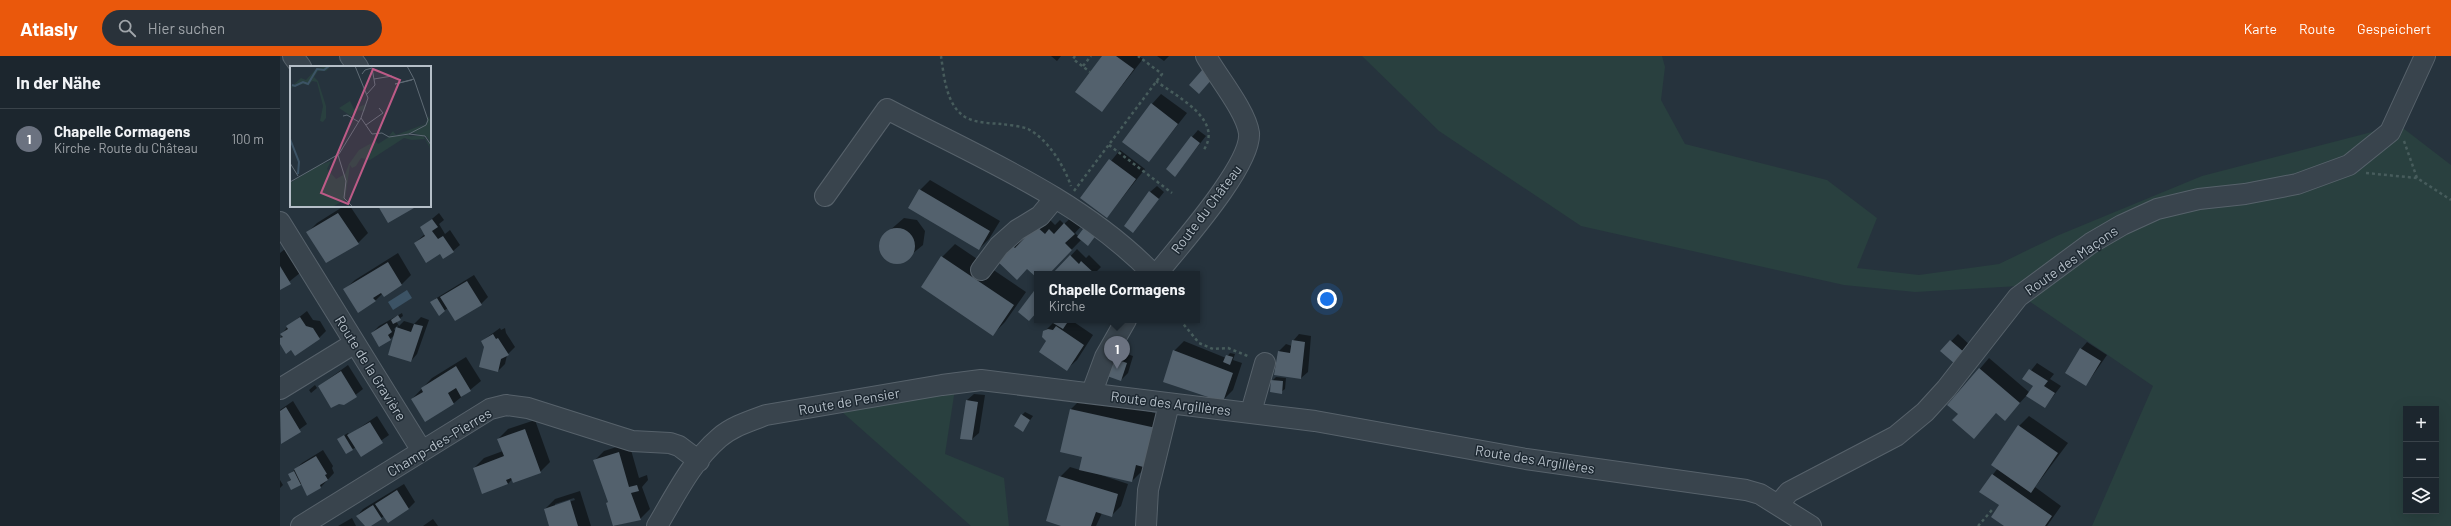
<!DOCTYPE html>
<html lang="de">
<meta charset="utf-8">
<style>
:root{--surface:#1c262e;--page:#29323a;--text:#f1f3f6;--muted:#a0a5aa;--line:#3a434a;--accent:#ea580c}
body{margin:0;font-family:Barlow,sans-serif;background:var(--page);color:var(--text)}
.controls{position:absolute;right:12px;bottom:12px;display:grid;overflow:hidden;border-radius:0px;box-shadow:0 4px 16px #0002}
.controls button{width:36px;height:36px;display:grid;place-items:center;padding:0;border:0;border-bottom:1px solid var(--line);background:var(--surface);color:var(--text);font:20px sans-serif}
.you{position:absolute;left:1047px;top:243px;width:14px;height:14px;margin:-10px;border:3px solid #fff;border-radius:50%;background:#1a73e8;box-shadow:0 0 0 6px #1a73e833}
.badge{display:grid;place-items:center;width:26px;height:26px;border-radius:50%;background:var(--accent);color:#fff;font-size:13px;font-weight:700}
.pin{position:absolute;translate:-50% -33px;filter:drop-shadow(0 1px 2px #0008)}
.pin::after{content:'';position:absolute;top:21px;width:14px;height:12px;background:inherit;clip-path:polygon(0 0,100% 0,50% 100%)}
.popup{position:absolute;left:754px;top:215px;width:166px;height:52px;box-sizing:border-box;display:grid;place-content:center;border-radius:0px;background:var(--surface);filter:drop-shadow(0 1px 3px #0005);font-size:13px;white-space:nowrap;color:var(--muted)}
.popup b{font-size:15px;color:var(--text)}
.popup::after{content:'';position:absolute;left:50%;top:100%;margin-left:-8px;border:8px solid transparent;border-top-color:var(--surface)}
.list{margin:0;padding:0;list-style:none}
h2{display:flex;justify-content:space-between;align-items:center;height:52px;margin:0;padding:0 16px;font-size:17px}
h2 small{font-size:13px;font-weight:400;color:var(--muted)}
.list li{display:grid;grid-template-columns:26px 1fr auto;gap:12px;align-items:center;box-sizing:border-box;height:60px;padding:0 16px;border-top:1px solid var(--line)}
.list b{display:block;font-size:15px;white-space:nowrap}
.list p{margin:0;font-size:13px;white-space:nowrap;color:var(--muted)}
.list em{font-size:13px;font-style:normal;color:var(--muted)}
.icon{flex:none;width:22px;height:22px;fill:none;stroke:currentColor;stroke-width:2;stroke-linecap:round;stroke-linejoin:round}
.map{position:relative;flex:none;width:2171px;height:470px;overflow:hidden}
header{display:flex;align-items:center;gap:24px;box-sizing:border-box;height:56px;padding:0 20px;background:var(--accent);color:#fff}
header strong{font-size:19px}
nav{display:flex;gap:22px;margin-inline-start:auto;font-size:14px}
.search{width:280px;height:36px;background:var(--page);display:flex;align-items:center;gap:10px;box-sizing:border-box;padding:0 14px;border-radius:22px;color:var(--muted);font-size:15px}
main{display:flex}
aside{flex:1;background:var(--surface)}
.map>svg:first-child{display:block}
</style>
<header>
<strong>Atlasly</strong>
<div class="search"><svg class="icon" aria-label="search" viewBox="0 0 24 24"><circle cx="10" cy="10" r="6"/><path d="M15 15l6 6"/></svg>Hier suchen</div>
<nav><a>Karte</a><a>Route</a><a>Gespeichert</a></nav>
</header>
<main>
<aside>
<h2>In der Nähe<small></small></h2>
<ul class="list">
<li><span class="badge" style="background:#6b7280">1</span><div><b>Chapelle Cormagens</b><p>Kirche · Route du Château</p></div><em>100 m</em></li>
</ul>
</aside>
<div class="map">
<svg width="2171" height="470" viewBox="0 0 2171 470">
<rect width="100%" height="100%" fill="#26333d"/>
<path fill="#29403f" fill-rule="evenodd" d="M 1082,0 L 1382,0 L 1385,11 L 1381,44 L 1405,88 L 1547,124 L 1597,162 L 1577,212 L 1639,219 L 1719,208 L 1779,179 L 1922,120 L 2119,69 L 2171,109 L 2171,470 L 1812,470 L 1873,330 L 1749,245 L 1812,200 L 1797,190 L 1739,230 L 1635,236 L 1564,229 L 1301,170 L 1159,75 ZM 2126,353 L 2156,353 L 2156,455 L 2126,455 Z
M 675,333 L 665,398 L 724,422 L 729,470 L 691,470 L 561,355 Z"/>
<path fill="#3c5365" d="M 127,234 L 132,242 L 113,254 L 108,246 Z"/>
<path fill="#0007" fill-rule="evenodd" d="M 771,0 L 781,0 L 777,5 Z
M 823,0 L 859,0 L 863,3 L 822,55 Z
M 877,0 L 889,0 L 884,5 Z
M 881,38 L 907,57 L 869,105 L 872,48 Z
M 918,74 L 926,80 L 895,119 L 912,81 Z
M 840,94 L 865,113 L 827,161 L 801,142 Z
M 650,124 L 720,165 L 709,183 L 699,193 L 640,134 Z
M 877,130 L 884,136 L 853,175 L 870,136 Z
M 64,150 L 70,150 L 88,177 L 78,187 L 27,177 L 37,167 Z
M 159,157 L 164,164 L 159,168 L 165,178 L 170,174 L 180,189 L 173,195 L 161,197 L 135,187 L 145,178 L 141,172 Z
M 795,158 L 804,167 L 795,177 L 799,181 L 820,174 L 808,189 L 801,184 L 768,218 L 757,218 L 757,221 L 748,212 L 717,203 L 741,179 L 745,183 L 767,161 L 775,169 L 780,164 L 784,168 Z
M 624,162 L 637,164 L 645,175 L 643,189 L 621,207 L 608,205 L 600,194 L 602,181 Z
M 675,188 L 746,236 L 725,266 L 713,278 L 662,201 Z
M 5,193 L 20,217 L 0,233 L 0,197 Z
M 797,193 L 806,202 L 809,199 L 821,211 L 814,218 L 774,218 Z
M 118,197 L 131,219 L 121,229 L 103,237 L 95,245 L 65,233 L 75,224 Z
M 194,219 L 208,241 L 201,248 L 168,252 L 159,258 L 155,243 Z
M 27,255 L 33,264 L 40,265 L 46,275 L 39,282 L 12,293 L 0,286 L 2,278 L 8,270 Z
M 122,257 L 123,260 L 116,265 L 119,270 L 124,265 L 134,268 L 141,261 L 149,264 L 137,298 L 131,305 L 116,278 L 110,283 L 92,277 L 99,270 ZM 118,269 L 116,276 L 114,273 Z
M 771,264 L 791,264 L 813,279 L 797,304 L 787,313 L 767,286 L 766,274 L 774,266 Z
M 220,272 L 221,274 L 225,272 L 226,277 L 235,291 L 227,299 L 225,308 L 218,315 L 202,285 Z
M 1019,278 L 1031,280 L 1028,316 L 1021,322 L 999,295 L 1006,288 L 1012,290 L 1013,285 Z
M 1678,278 L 1691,290 L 1682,300 L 1662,295 Z
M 904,285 L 946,302 L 950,297 L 955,298 L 953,304 L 962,307 L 953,334 L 943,344 L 894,295 Z
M 1807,286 L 1827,299 L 1806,329 L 1801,293 Z
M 841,296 L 853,300 L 848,317 L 841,324 L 834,302 Z
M 186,301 L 201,325 L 174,347 L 146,364 L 132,343 L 152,322 Z
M 1709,302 L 1750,337 L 1754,330 L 1744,323 L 1757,307 L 1774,318 L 1770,323 L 1781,330 L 1765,351 L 1747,339 L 1725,363 L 1717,356 L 1679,358 L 1669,349 Z
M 68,309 L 83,333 L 64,348 L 39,330 Z
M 996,321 L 1006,322 L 1005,333 L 1001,336 L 992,325 Z
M 35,329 L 37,332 L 31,337 L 29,334 Z
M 694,338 L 705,339 L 699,377 L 692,383 L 687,344 Z
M 803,341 L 888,360 L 865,412 L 852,425 L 812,416 L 848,428 L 841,450 L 831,460 L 822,457 L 816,470 L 785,470 L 780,421 L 790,411 L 800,414 L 803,400 L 791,353 Z
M 13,345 L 27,368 L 2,386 L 0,354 Z
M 745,356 L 753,360 L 743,374 L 742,359 Z
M 97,360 L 109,379 L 81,399 L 76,391 L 73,393 L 58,383 L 68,377 L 69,379 Z
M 1749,360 L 1788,387 L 1755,431 L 1781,450 L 1767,470 L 1725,470 L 1720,449 L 1700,435 L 1718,412 L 1739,370 Z
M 255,364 L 270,406 L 260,416 L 233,422 L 228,428 L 194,412 L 204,402 L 223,395 L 218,383 L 228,373 Z
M 349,387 L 359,422 L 367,419 L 368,424 L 362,431 L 370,453 L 360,463 L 334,470 L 327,447 L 329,445 L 314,405 L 324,395 Z
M 43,394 L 53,410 L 52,412 L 54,417 L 41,431 L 8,426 L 12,422 L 10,418 L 22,407 Z
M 0,424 L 3,429 L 0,432 Z
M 124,428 L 135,446 L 128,453 L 104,460 L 89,470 L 86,470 L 77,460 L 83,453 Z
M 300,435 L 311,470 L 270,470 L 265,453 L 275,443 ZM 294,442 L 295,444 L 275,450 L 275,448 Z
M 72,462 L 76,470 L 58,470 Z
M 153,463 L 158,470 L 143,470 Z"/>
<path fill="#53616d" d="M 822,0 L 836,0 L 854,13 L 822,56 L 795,36 Z
M 923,13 L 933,22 L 919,38 L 909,29 Z
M 871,47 L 898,68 L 869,106 L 842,86 Z
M 911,80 L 920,87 L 895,121 L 886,113 Z
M 829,103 L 856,123 L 827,162 L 800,142 Z
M 639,133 L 710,175 L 699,194 L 628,152 Z
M 869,135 L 879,143 L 853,177 L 844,170 Z
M 98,150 L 132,150 L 134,152 L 108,167 Z
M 58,157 L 79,188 L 46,207 L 26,176 Z
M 152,163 L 158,171 L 152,175 L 158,183 L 163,180 L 174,196 L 163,203 L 160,198 L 146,207 L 134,187 L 145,180 L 140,171 Z
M 784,167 L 795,178 L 785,187 L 792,194 L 769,218 L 757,218 L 757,222 L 747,213 L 737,224 L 715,203 L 730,188 L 735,192 L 756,170 L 765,178 L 769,173 L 774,178 Z
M 806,169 L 817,178 L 808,190 L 797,181 Z
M599 190a18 18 0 1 1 36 0a18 18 0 1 1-36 0Z
M 790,199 L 799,208 L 801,205 L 815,218 L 772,218 Z
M 661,200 L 734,249 L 713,280 L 641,231 Z
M 108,206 L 122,229 L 104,241 L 101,237 L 93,242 L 96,245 L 78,257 L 63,233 Z
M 0,210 L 11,228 L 0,234 Z
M 187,225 L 202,249 L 175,265 L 160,241 Z
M 757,231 L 757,256 L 749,265 L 738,256 Z
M 157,242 L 165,255 L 159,260 L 150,246 Z
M 118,259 L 121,264 L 113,268 L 111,264 Z
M 20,261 L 26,270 L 33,272 L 40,283 L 15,300 L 11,294 L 6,298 L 0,288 L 0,282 L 3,281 L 0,278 L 8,273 L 6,270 Z
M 768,264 L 789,264 L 783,273 Z
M 107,267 L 112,276 L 108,279 L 111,284 L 99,291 L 91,277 Z
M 134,268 L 143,270 L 131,306 L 108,299 L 116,271 L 131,276 Z
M 776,270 L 804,289 L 787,315 L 759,296 L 766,285 L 762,281 L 763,275 L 768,273 L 773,274 Z
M 213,278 L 216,283 L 218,282 L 229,299 L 221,303 L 218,316 L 199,311 L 204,291 L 201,285 Z
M 1012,284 L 1025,286 L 1021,323 L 994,319 L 998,295 L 1010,297 Z
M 1670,284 L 1685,297 L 1675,308 L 1660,295 Z
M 1800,292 L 1821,305 L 1806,330 L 1785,317 Z
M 893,294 L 953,317 L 943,346 L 883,326 Z
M 946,299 L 953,301 L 950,309 L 943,306 Z
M 833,302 L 847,307 L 841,325 L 827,320 Z
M 176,310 L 191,335 L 181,341 L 176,332 L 168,337 L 174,348 L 145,366 L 131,343 L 143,336 L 141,332 Z
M 1699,312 L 1740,347 L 1725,365 L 1716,357 L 1694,383 L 1672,364 L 1678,358 L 1667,349 Z
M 1749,313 L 1768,325 L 1764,330 L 1775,337 L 1765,352 L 1746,340 L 1753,330 L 1742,323 Z
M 61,315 L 77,341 L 64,349 L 59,348 L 51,352 L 38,330 Z
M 991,324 L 1003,325 L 1002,338 L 990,336 Z
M 686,344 L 698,346 L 692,384 L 680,383 Z
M 6,351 L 21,376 L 1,388 L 0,355 Z
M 790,353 L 876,372 L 867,412 L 856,409 L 852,426 L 799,414 L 802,401 L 780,396 Z
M 741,358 L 750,364 L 743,376 L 734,370 Z
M 90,366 L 103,387 L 81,401 L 67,379 Z
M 1738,369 L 1778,397 L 1751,437 L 1711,409 Z
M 245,373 L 261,417 L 233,427 L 231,422 L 226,424 L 228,428 L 202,438 L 193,412 L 224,400 L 217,383 Z
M 64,379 L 73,394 L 66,398 L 57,383 Z
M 339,396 L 349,431 L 357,429 L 359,435 L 351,437 L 361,464 L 333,470 L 326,447 L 328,446 L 313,404 Z
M 36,400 L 47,418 L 45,419 L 48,424 L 40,429 L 41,432 L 27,440 L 14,413 Z
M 14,415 L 21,429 L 11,434 L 7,426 L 11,424 L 8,418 Z
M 1712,418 L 1772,460 L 1765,470 L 1724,470 L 1711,461 L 1719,449 L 1699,436 Z
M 779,420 L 838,438 L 832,461 L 816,456 L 811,470 L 781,470 L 766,465 Z
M 117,434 L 129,453 L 108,467 L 95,448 Z
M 290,444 L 298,470 L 269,470 L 264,453 Z
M 93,449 L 102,463 L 91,470 L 85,470 L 76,460 Z"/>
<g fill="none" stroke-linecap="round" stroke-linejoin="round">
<g stroke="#57626b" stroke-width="22">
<path id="minor" d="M 13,0 L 21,11
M 70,0 L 78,11
M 545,140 L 607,53 C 698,101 801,143 873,218
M 0,166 L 142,395
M 701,214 L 719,190 L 737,174 L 760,160 L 775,142
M 877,218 C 899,190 972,109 969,77 C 966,55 937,20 926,0
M 0,333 L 75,287
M 812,336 L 825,301 L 846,264
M 971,356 L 985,307
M 1498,449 L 1509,436 L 1616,380 L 1645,356 L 1666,333 L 1738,241 L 1811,187 L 1842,169 L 1877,153 L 1919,143 L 1965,138 L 2017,128 L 2069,109 L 2110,76 L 2145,0
M 21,470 L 210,353 L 226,349 L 248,352 L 352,385 L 390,387 L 399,390 L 419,405
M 377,470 C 395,440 412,405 439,382 C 453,370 470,365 486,359 L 662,329 L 701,324 L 1035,365 L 1246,403 L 1466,434 L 1480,438 L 1531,470
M 866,470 L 868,434 L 889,348"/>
</g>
<path stroke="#475c5c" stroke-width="2.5" stroke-dasharray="3 3" stroke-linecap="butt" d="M 661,0 C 664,20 666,49 685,61 C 695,67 709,67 721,68 C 729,69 740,70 748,73 C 768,83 784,110 791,130
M 795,0 L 793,3 L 810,16
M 803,10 L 811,0
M 876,25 C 897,41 945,64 923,95
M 2124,85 L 2137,122 L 2171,144
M 829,89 L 892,137
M 2086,117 L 2137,122
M 794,135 L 882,18 L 858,0
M 900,264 L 919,287 L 933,293 L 948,292 L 970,301
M 1698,470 L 1712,454"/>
<use href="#minor" stroke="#39444d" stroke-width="20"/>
</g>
<g text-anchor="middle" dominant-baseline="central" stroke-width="3" stroke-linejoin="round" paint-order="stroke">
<g font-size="14" fill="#b5bfc8" stroke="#1e2932">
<text transform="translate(926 153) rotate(-53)">Route du Château</text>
<text transform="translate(1791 204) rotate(-35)">Route des Maçons</text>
<text transform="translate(91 312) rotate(58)">Route de la Gravière</text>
<text transform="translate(569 345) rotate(-10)">Route de Pensier</text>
<text transform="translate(891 347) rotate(7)">Route des Argillères</text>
<text transform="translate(159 386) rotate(-31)">Champ-des-Pierres</text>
<text transform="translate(1255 403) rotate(9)">Route des Argillères</text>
</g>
</g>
<g transform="translate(10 10)">
<rect width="141" height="141" fill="#26333d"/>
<path d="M 38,0 L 41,0 L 36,5 L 28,5 L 24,11 L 28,15 L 36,40 L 36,52 L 33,56 L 30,55 L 33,40 L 27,16 L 22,15 L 19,19 L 13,18 L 0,22 L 11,12 L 16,14 L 26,3 ZM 60,35 L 64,43 L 76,38 L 75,45 L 65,44 L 61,50 L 49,42 ZM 138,50 L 141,55 L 141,78 L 137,71 L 120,66 L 136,59 ZM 137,53 L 134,59 L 118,68 L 99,70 L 103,65 L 106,69 L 135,58 ZM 118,69 L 125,73 L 120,70 L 133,70 L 141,80 L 139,79 L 141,84 L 135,73 L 122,74 L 114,72 L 80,94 L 71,92 L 66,100 L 62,102 L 60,99 L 55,134 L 42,141 L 0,141 L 0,117 L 30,99 L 41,95 L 37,103 L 46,113 L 55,108 L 59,98 L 69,84 L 78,79 L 86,75 L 88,78 L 99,71 Z" fill="#29403f"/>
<path fill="none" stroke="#3c5365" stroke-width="2" d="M 2,19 L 5,20 L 13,16 L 18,18 L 27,3 L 34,4 L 39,0M 0,73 L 9,96 L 8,108"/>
<path fill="none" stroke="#5f6b75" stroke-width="1" d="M 117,0 L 124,13 L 138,54 L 136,59 L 119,68 L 135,70 L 141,79M 72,8 L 75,4 L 82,2 L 85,19 L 77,28M 84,13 L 102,10M 122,14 L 105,18 L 124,13M 53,50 L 57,49 L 69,56M 71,52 L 82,68 L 92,67 L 99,71 L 119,68M 76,59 L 93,47 L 89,42M 48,89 L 56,115 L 54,132 L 63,141M 0,97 L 8,110M 0,116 L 49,88 L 71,52 L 78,32 L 65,0"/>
<path fill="#bd5b87" fill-opacity="0.15" stroke="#bd5b87" stroke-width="2" d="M 83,3 L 110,14 L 58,138 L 31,127 Z"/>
<rect width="141" height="141" fill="none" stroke="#b5bfc8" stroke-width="2"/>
</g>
</svg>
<div class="controls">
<button>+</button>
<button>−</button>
<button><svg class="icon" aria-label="layers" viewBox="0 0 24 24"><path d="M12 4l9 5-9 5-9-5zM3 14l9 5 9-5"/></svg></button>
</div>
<div class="you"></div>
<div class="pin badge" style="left:837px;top:313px;background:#6b7280">1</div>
<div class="popup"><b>Chapelle Cormagens</b>Kirche</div>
</div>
</main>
